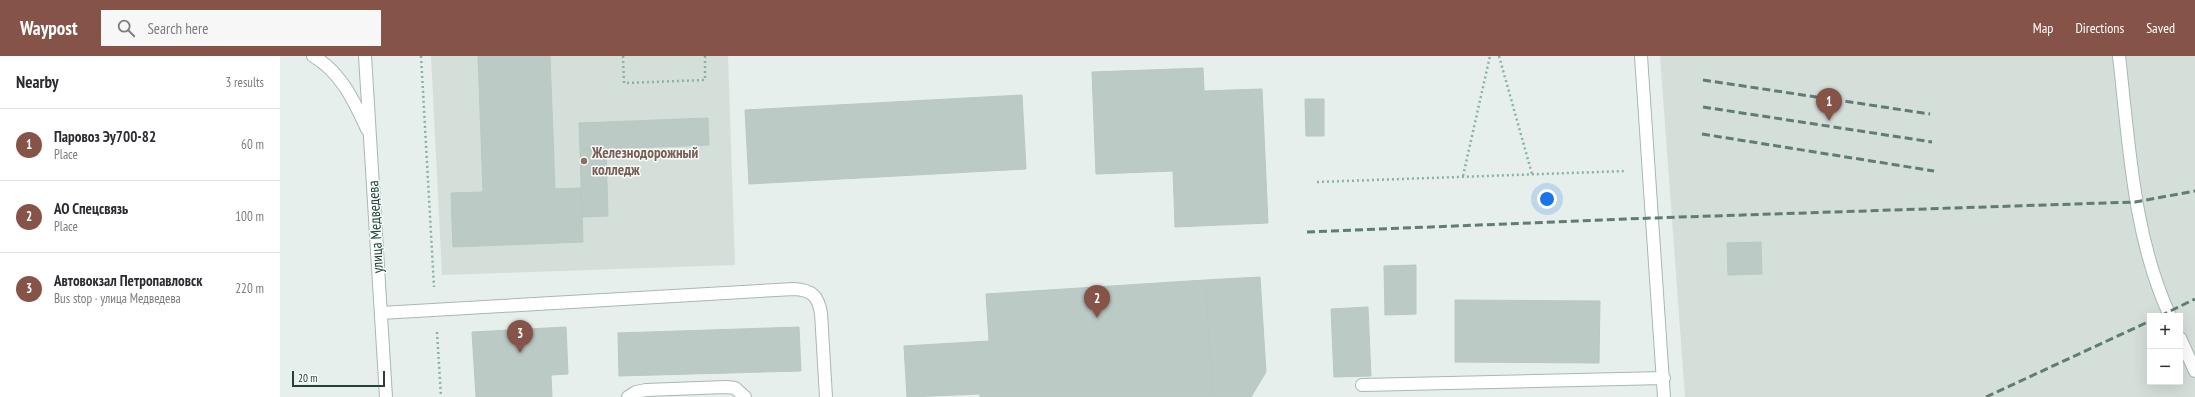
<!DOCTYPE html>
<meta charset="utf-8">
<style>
:root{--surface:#fff;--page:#f7f7f7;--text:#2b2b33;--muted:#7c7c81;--line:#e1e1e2;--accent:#855347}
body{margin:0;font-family:"PT Sans Narrow",sans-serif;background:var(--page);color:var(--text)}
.controls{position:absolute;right:12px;bottom:12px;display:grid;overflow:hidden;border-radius:0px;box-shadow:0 4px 16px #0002}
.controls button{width:36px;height:36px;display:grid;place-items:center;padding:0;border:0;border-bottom:1px solid var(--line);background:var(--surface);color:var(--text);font:20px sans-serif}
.scale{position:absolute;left:12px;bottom:10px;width:93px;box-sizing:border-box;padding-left:4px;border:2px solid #24423a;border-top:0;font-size:11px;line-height:14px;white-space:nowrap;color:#24423a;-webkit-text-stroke:3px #f7fbf9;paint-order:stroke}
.you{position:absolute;left:1267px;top:143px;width:14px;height:14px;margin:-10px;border:3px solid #fff;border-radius:50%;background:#1a73e8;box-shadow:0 0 0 6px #1a73e833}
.badge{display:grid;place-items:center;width:26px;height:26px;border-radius:50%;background:var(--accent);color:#fff;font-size:13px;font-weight:700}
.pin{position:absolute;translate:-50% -33px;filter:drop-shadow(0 1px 2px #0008)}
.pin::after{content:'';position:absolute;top:21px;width:14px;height:12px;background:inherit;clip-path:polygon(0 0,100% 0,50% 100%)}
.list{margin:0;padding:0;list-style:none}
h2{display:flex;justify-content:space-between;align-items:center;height:52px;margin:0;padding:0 16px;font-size:17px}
h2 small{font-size:13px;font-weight:400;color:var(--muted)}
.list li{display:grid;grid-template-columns:26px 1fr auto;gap:12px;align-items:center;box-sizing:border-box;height:72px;padding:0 16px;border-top:1px solid var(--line)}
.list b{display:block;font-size:15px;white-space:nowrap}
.list p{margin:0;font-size:13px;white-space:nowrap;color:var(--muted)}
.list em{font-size:13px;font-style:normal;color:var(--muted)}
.icon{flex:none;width:22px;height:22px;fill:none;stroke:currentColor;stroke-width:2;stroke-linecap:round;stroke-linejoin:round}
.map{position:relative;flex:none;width:1915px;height:341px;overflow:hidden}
header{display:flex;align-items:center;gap:24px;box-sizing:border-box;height:56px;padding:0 20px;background:var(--accent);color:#fff}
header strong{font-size:19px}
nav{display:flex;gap:22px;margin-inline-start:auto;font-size:14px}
.search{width:280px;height:36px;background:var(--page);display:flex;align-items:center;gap:10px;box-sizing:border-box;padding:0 14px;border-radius:0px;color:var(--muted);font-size:15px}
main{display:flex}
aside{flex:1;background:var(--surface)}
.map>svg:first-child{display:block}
</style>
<header>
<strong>Waypost</strong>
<div class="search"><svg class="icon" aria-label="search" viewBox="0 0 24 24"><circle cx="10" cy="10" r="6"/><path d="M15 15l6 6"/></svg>Search here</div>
<nav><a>Map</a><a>Directions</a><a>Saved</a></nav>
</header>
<main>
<aside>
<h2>Nearby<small>3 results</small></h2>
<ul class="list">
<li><span class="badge">1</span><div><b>Паровоз Эу700-82</b><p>Place</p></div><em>60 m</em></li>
<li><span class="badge">2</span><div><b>АО Спецсвязь</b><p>Place</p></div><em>100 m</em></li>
<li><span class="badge">3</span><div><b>Автовокзал Петропавловск</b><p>Bus stop · улица Медведева</p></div><em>220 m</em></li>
</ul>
</aside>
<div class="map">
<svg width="1915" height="341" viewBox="0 0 1915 341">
<rect width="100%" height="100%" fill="#e6efeb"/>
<path fill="#d4dfda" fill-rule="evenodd" d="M 151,0 L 448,0 L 455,209 L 162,219 Z
M 1380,0 L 1915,0 L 1915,341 L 1405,341 ZM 1870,260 L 1900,260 L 1900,326 L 1870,326 Z"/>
<path fill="#bbcac4" stroke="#b8c9c2" d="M 198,0 L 270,0 L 275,133 L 301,132 L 303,186 L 173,191 L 171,137 L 203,136 Z
M 923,12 L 924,35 L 982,33 L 988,167 L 895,171 L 893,115 L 816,118 L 812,16 Z
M 742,39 L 746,113 L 469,128 L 465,54 Z
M 1025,43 L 1044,43 L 1044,80 L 1026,80 Z
M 428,62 L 429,89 L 300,94 L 299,67 Z
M 326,93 L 328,160 L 302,161 L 300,94 Z
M 1481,186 L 1482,218 L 1448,219 L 1447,187 Z
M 1136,209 L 1136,258 L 1105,259 L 1104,210 Z
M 980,221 L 986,316 L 971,341 L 933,341 L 925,224 Z
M 925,224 L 933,341 L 700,341 L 700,338 L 627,341 L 624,290 L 709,285 L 706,238 Z
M 1175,244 L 1320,245 L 1319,307 L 1175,306 Z
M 1088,251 L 1091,320 L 1054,321 L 1051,253 Z
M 286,271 L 288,318 L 271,319 L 272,341 L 196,341 L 192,276 Z
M 519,271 L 521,315 L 339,320 L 338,277 Z"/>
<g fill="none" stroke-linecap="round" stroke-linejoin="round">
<g stroke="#a8b8b2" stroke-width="14">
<path id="minor" d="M 33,0 C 61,16 74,45 87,73
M 85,0 L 106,341
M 1361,0 L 1384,341
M 1839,0 C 1849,86 1853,181 1890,260
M 101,257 L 514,233 C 532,234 538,240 541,257 L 546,341
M 1900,282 L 1915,315
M 1082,329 L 1384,322
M 348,341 L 356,336 L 366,334 L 446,331 L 455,332 L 465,341"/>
</g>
<path stroke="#86b3a5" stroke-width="2.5" stroke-dasharray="2 3" stroke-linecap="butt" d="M 141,0 L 154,231
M 343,0 L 344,27 L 425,24 L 425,0
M 1219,0 L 1252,118
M 1183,120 L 1210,0
M 1037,126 L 1346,115
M 157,276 L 161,341"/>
<use href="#minor" stroke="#fff" stroke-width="12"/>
<path stroke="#5f7d75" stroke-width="3" stroke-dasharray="8 4" stroke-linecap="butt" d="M 1423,24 L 1650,58
M 1423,51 L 1652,86
M 1422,78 L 1654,115
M 1027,176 L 1372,162 L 1855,146 L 1915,135
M 1880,260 L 1915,243
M 1706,341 L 1870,265"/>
</g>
<circle fill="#8d6e63" stroke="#f7fbf9" stroke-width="1.5" cx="304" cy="105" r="4"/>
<g text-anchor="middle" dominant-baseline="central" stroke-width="3" stroke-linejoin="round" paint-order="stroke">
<g font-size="15" font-weight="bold" fill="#785e54" stroke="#f7fbf9" text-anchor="start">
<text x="312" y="96">Железнодорожный<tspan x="312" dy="17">колледж</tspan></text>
</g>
<g font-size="15" fill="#24423a" stroke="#f7fbf9">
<text transform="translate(95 171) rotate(-93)">улица Медведева</text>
</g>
</g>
</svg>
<div class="controls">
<button>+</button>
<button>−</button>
</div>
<div class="scale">20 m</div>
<div class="you"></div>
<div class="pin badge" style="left:1549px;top:65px">1</div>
<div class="pin badge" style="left:817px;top:262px">2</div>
<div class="pin badge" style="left:240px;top:297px">3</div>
</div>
</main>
